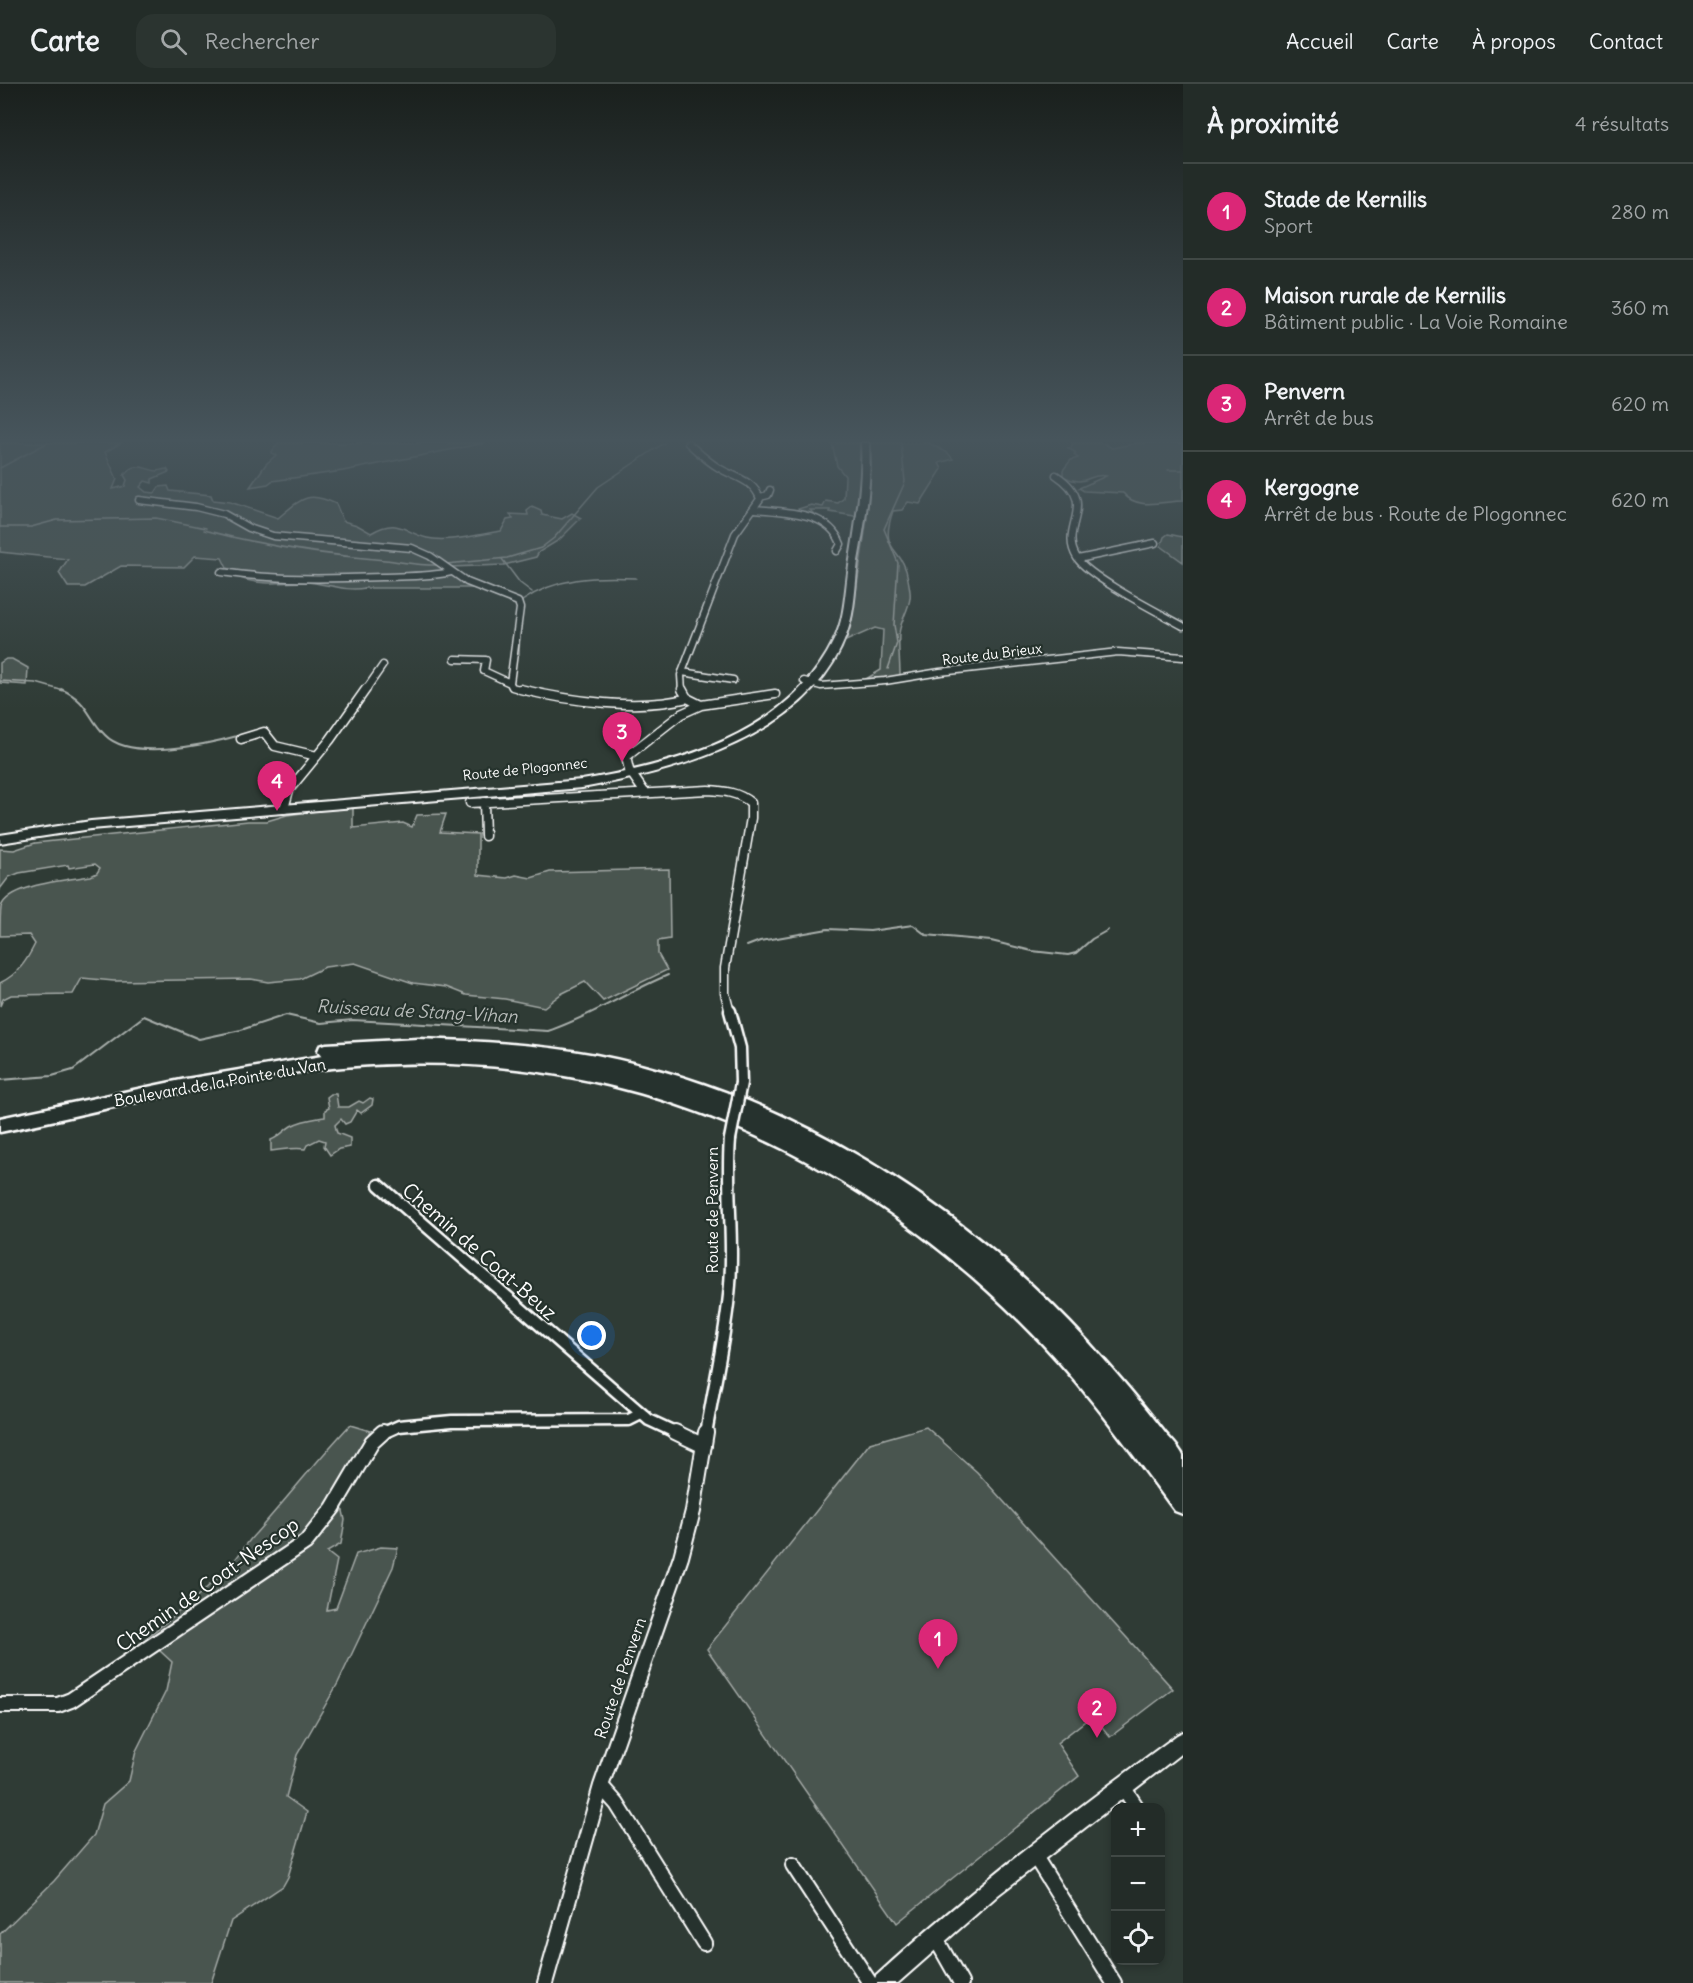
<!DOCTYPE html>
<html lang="fr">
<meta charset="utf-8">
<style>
:root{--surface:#232c28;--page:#2b3430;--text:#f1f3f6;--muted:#a3a7a8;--line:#404845;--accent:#db2777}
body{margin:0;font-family:Delius,sans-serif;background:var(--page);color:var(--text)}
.controls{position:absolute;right:18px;bottom:18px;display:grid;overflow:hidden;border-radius:12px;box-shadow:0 3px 9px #0003}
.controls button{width:54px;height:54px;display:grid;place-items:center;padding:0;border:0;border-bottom:2px solid var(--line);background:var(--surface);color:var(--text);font:30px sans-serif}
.you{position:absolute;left:592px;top:1252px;width:21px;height:21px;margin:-15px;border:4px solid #fff;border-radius:50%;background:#1a73e8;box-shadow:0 0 0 9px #1a73e833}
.badge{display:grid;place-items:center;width:39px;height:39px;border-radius:50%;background:var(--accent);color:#fff;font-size:20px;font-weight:700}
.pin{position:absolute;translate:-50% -50px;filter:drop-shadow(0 2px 3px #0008)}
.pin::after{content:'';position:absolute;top:32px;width:21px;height:18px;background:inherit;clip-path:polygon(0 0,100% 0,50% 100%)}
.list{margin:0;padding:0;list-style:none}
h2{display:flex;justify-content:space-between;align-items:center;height:78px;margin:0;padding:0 24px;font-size:26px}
h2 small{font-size:20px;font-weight:400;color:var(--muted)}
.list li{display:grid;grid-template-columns:39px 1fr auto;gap:18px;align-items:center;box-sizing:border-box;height:96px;padding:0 24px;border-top:2px solid var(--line)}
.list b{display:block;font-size:22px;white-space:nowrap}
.list p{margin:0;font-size:20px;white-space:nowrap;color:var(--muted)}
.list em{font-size:20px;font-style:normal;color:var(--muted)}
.icon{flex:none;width:33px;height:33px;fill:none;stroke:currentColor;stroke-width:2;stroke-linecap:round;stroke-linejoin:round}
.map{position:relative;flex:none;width:1183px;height:1899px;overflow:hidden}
header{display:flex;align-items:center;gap:36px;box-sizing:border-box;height:84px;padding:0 30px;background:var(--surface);border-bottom:2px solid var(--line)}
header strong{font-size:28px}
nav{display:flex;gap:33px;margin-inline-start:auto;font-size:21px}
.search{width:420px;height:54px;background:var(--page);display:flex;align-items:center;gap:15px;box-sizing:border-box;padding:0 21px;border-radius:18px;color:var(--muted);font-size:22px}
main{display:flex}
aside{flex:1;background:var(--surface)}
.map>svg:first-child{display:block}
</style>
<header>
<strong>Carte</strong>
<div class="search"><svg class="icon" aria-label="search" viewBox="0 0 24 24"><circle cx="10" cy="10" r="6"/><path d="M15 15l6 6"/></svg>Rechercher</div>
<nav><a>Accueil</a><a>Carte</a><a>À propos</a><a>Contact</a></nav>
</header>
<main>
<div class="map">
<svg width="1183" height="1899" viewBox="0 0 1183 1899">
<rect width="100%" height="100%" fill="#2f3b35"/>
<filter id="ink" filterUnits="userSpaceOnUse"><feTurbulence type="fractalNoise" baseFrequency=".0167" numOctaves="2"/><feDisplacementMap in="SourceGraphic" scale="12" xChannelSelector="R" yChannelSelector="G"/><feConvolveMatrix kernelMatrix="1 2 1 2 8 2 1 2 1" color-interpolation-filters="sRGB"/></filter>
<g filter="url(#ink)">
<path fill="#4a544f" stroke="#a4aaa7" stroke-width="1.5" d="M 0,359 L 121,359 L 105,368 L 117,395 L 113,405 L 125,402 L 127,396 L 124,391 C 139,375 145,387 158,387 C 161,386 164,385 167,385 L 169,388 L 152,395 L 152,399 L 145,397 L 140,403 L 146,408 L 155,409 L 159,403 L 168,402 L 170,407 L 211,411 L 213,416 L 230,418 L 278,434 C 301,415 307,406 336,420 L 343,437 L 357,441 L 371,449 C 399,433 403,448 427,454 C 447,459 481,450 501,447 L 507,436 L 513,435 L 510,430 L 528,431 L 527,427 L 532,423 L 541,427 L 542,431 L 562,435 L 572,429 L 581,434 L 559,456 L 539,468 L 536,473 L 504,481 L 451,483 L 476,504 L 365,504 C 345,508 326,499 305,498 C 283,498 262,502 240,494 L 239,487 L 227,484 L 222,474 L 195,472 L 184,483 L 121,482 L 85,503 L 68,503 L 59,489 L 68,475 L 0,468 Z
M 278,359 L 485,359 L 343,387 L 272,397 L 268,400 L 250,403 L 266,380 L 276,371 L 271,369 Z
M 832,359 L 929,359 L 948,369 L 953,375 L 939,379 L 942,385 L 920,420 L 908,418 L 902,426 L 893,427 C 878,470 903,461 908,495 C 909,501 911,509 910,514 C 909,526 900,537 899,550 C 898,563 900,578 900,592 L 866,595 L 881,586 L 883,546 L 875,544 L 846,557 L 852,535 L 867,434 L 830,428 L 830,426 L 810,426 L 813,429 L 811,432 L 795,426 L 811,421 L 823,423 L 826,417 L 838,419 L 844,414 L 845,392 L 837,382 Z
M 1072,359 L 1103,359 L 1112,364 L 1138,359 L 1183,359 L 1183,417 C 1164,417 1137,427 1123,409 L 1084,407 L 1079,404 L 1106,392 C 1088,388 1087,405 1063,392 L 1063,386 L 1071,376 L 1078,374 L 1074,371 L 1076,369 L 1068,364 L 1072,363 Z
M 1168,450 L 1183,453 L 1183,478 L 1161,462 L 1164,453 Z
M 6,575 L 12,575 L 28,584 L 27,601 L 0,599 L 0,579 Z
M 353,722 L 353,744 L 403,739 L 412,743 L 417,731 L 446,730 L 440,748 L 478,750 L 478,791 L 507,794 L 516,791 L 531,794 L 550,788 L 669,785 L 670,855 L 658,857 L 658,870 L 667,886 L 603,917 L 585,898 L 561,910 L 544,923 L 505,915 L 466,911 L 446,903 L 413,899 L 355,879 L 325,883 L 300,895 L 268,898 L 251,895 L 114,897 L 82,894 L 73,910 L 11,911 L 3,915 L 0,922 L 0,899 C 18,890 26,878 35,860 L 29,851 L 0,852 C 0,843 0,831 1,823 C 9,800 68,796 91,792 L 97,789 L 100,784 L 95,780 L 69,784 L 68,781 L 19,789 L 9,793 L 0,805 L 0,765 L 14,766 L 35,759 L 248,737 L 267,737 L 287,731 Z
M 331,1010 L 336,1010 L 338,1023 L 349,1023 L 359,1017 L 363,1019 L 370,1014 L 373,1015 L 372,1021 L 361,1029 L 357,1026 L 350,1038 L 345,1040 L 341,1035 L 335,1041 L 337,1049 L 350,1054 L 350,1063 L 339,1065 L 330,1071 L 324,1062 L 325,1057 L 319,1055 L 307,1061 L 305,1065 C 294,1063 282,1066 271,1067 L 271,1056 C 279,1053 283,1047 291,1042 C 302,1036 313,1035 325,1033 L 325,1026 L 329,1024 L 327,1013 Z
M 350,1341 L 370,1347 L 343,1396 L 341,1418 L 345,1436 L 341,1460 L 327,1468 L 337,1476 L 327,1526 L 336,1524 L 356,1470 L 381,1463 L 398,1464 L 393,1483 L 338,1599 L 297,1671 L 286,1713 L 307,1728 L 288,1793 L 283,1802 L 231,1837 L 211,1899 L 0,1899 L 0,1850 L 54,1797 L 94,1751 L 103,1720 L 129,1697 L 136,1667 L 166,1607 L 172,1578 L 146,1554 C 176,1530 206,1507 233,1478 C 241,1469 247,1458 256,1449 C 288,1413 317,1376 350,1341 Z
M 926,1343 L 977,1388 L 1173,1605 L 1110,1653 L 1093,1631 L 1057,1659 L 1079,1692 L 897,1839 L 707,1565 L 870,1359 Z"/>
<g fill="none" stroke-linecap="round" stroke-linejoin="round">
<path stroke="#a9afac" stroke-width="1.5" d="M 0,384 L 47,359
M 1168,386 L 1183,386
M 0,443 L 31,443 L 57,436 L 156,434 L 206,444
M 204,446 C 263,462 324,471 385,476 C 404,478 421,482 440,481
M 502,475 L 520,499 L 532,508
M 446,480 L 507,474 L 541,464 L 554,454 L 598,403 L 664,359
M 522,520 L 522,517 C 556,493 596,492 636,494
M 519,571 L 520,546
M 888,585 L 897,559 L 894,541 L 898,479 L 884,445 L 905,398 L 901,359
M 0,597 L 36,599 L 64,607"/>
<path stroke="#a9afac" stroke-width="2" d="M 61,605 C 89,618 86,631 105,651 C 131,678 209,660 241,651
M 747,862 L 760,857 L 828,845 L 870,847 L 913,841 L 926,851 L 991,857 L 1032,867 L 1068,871 L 1076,869 L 1092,855 L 1108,846
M 0,996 L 52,992 L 73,986 L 144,932 L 199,955 L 241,946 L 286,931 L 321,939 L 353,936 L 548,947 C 590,933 627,908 668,891"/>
<g stroke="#fff" stroke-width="9">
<path id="street-far3" d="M 1056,391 C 1101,421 1057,442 1077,474 C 1090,494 1160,529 1183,542
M 760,413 L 768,411 L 770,406
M 139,416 L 196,423 L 224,430 L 249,444 L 273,452 L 412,464 L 430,472 L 467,498 L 518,518 L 520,524 L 510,599 L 512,603 L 526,607
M 755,425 C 785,428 829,427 841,460 L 837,467
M 1078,475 L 1155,459
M 221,488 C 275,496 328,495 382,493 C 405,492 428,493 451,488
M 455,575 L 486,576 L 484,587 L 510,599
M 682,588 L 733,596
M 804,597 L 821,602 L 885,597 L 940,588 L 1118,568 L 1183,573
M 365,607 L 383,581
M 682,607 L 681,591 L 735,450 L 760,415 C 754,396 734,393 719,384 C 707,377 698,368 688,359"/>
</g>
<g stroke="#fff" stroke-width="11">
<path id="street-far2" d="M 520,605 C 569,617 639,627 688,614
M 701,621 L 775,610
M 241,655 L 264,648 L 275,662 L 317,672
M 645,709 L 629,686 L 626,673 L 681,630 L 701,621 L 687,614 L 682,605
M 484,718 L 485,752
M 470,719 L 708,706 C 724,707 738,708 751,719 L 751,734 L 725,884 L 725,909 L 730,929
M 284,725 L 289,706 L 330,656 L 366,605"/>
</g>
<g stroke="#fff" stroke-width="15">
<path id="street-far1" d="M 730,927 L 740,964 L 741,999
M 379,1101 L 649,1336 L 679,1350
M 381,1350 L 399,1342 L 452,1337 L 629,1336 L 641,1330
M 706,1350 C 714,1301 726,1251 730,1201 C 734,1152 726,1105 730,1055"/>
</g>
<g stroke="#fff" stroke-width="18">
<path id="street" d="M 675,1348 L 704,1362
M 0,1621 L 58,1621 L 71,1616 L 306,1458 L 333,1424 L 372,1358 L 383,1348
M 601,1702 L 617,1720 L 704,1859
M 1123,1703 L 1135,1721
M 1034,1771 L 1114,1899
M 793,1781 L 870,1899
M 935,1853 L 961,1899
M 545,1899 L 601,1702 L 681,1473 L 693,1427 L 706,1348"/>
</g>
<g stroke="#fff" stroke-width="4">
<path id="secondary" d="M 1183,1648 L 1183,1668 L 998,1811 L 898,1899 L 873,1899 L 876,1892 C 971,1805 1073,1727 1177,1651 Z"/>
</g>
<g stroke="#fff" stroke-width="4">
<path id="primary" d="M 861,359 L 869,359 C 872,399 865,438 858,477 C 855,501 855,527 847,549 C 811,652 677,687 582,704 L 91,745 L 0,759 L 0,751 L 91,737 L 582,696 C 677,680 788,651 834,556 C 846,532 845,502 850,476 C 856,437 863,399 861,359 Z"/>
</g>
<g stroke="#fff" stroke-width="5">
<path id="highway" d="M 418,955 C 477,957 537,960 596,971 C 788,1009 959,1117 1090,1260 C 1116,1289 1141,1318 1165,1349 C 1170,1355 1180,1364 1183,1372 C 1183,1381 1183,1418 1183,1430 L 1175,1427 C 1127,1362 1080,1296 1022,1239 C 844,1063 624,966 371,981 C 249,988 120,1023 0,1048 L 0,1034 L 186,995 L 322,972 L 318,967 L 320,962 L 326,960 Z"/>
</g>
<use href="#street-far3" stroke="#26332d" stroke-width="6"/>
<use href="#street-far2" stroke="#26332d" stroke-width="8"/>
<use href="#street-far1" stroke="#26332d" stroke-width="10"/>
<use href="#street" stroke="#26332d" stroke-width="14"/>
<use href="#secondary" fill="#26332d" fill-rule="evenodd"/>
<use href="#primary" fill="#26332d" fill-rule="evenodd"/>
<use href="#highway" fill="#26332d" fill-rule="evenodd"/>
<g stroke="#fff" stroke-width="15" stroke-linecap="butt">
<path id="street-bridge" d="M 730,1055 L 741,999"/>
</g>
<use href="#street-bridge" stroke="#26332d" stroke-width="10"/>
</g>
</g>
<linearGradient id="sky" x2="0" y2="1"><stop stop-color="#1a201d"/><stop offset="0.57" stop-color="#47555c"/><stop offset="1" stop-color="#47555c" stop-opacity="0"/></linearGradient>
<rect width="1183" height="625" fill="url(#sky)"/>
<g text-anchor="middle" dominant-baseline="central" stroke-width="4.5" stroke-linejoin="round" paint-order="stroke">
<g font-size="14" fill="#fff" stroke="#26332d">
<text transform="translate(992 570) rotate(-7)">Route du Brieux</text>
<text transform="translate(525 685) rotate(-6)">Route de Plogonnec</text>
</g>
<g font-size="16" fill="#fff" stroke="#26332d">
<text transform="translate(220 998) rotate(-10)">Boulevard de la Pointe du Van</text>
<text transform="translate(712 1126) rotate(-90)">Route de Penvern</text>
<text transform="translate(620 1594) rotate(-71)">Route de Penvern</text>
</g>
<g font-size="18" font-style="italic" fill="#b8bcba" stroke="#26332d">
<text transform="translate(417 927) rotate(3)">Ruisseau de Stang-Vihan</text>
</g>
<g font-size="20" fill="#fff" stroke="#26332d">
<text transform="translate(480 1167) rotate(41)">Chemin de Coat-Beuz</text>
<text transform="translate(207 1500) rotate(-35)">Chemin de Coat-Nescop</text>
</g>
</g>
</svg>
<div class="controls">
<button>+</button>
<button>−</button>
<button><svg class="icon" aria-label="locate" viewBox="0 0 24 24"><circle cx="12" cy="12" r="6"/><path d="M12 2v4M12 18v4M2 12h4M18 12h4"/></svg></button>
</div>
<div class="you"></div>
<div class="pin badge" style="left:938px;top:1585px">1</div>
<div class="pin badge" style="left:1097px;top:1654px">2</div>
<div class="pin badge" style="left:622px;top:678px">3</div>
<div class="pin badge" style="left:277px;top:727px">4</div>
</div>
<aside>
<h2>À proximité<small>4 résultats</small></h2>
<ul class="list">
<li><span class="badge">1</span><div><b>Stade de Kernilis</b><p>Sport</p></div><em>280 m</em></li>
<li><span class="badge">2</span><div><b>Maison rurale de Kernilis</b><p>Bâtiment public · La Voie Romaine</p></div><em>360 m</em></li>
<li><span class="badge">3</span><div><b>Penvern</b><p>Arrêt de bus</p></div><em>620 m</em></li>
<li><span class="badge">4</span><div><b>Kergogne</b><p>Arrêt de bus · Route de Plogonnec</p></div><em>620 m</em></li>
</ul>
</aside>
</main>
